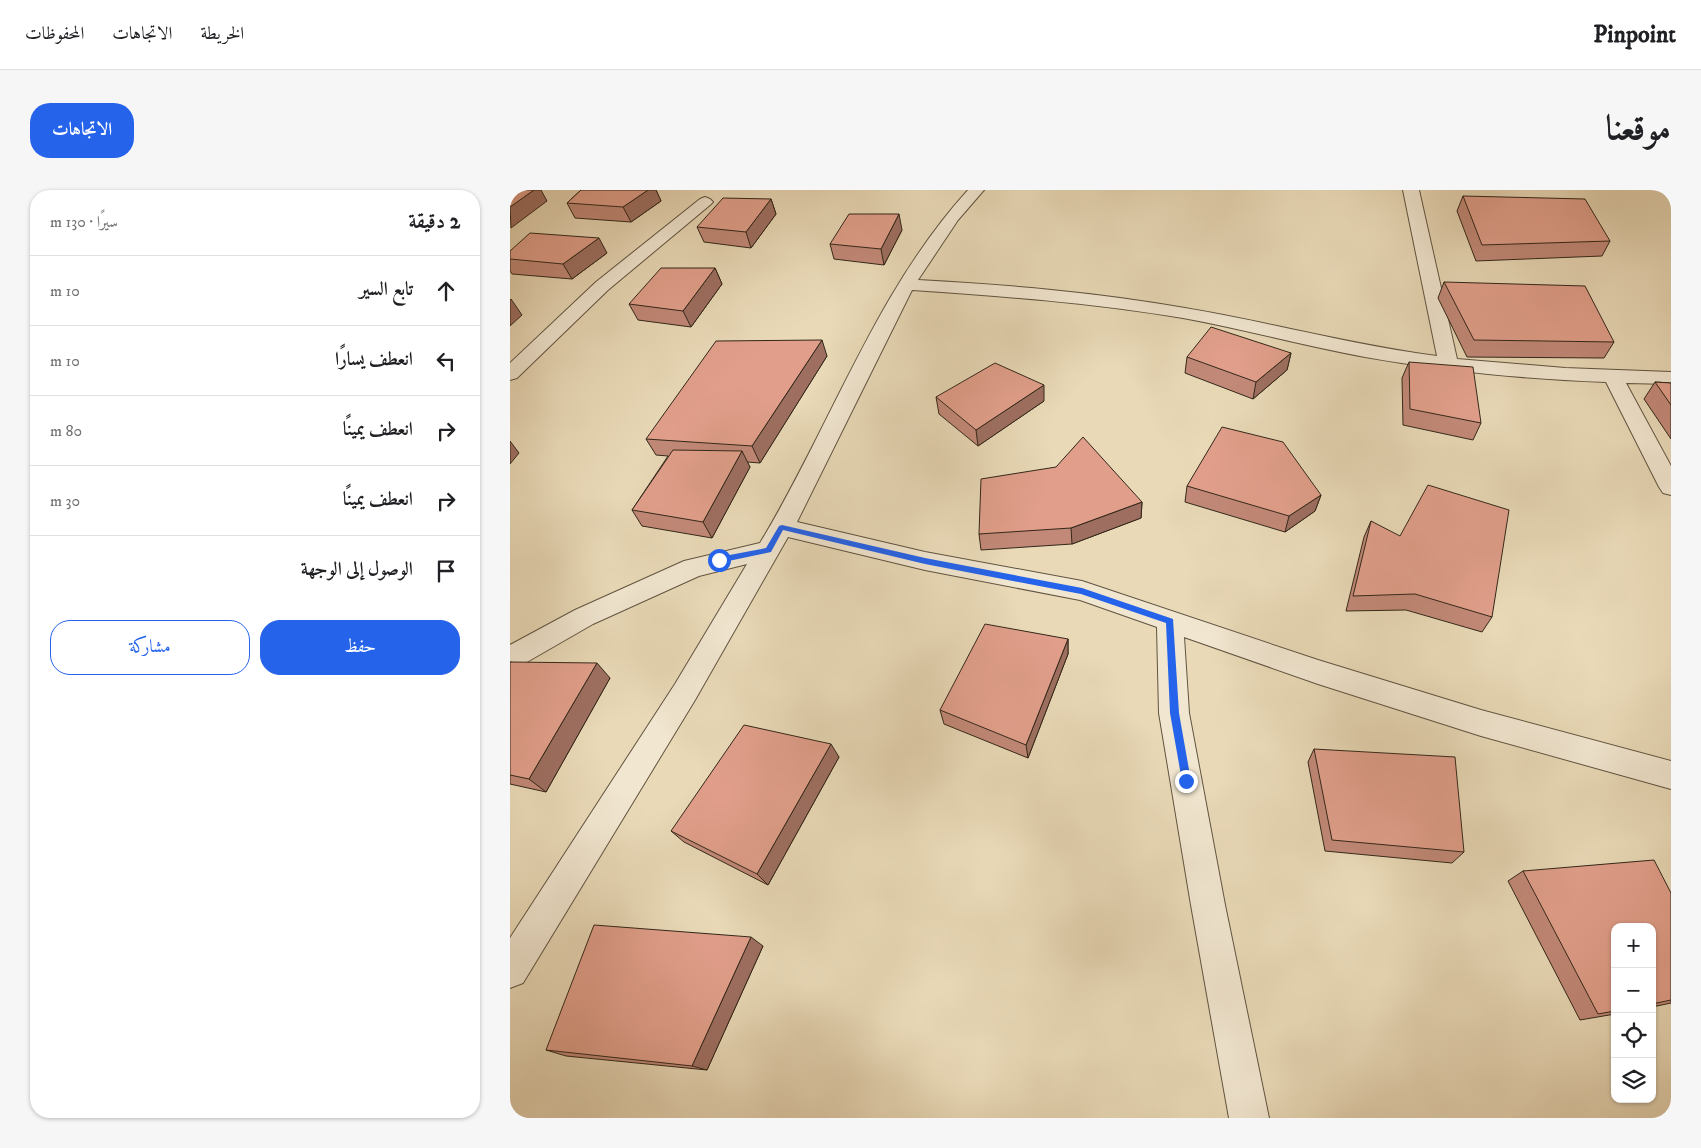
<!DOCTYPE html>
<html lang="ar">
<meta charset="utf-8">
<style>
:root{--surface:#fff;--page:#f6f6f6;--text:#202124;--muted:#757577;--line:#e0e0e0;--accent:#2563eb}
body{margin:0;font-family:"IM FELL DW Pica",Amiri,serif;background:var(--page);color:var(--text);direction:rtl}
.controls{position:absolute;right:15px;bottom:15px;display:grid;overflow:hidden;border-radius:10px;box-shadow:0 1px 4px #0004}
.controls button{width:45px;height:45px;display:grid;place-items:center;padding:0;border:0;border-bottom:1px solid var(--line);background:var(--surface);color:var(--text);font:25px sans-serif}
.stop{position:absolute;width:15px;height:15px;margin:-11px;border:4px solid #2563eb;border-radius:50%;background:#fff}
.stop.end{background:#2563eb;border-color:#fff;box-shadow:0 1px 5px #0008}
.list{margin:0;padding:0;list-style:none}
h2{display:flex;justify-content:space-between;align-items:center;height:65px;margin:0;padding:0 20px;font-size:21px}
h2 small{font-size:16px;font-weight:400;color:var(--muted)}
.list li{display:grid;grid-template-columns:32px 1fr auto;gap:15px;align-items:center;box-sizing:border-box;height:70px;padding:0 20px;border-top:1px solid var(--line)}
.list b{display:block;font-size:19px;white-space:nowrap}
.list em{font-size:16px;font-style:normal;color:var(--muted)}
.actions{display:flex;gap:10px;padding:15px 20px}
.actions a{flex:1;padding:11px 0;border:1px solid var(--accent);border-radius:20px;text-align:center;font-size:18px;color:var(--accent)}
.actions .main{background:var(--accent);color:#fff}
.icon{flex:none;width:28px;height:28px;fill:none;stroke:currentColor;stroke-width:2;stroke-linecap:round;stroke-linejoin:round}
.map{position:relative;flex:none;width:1161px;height:928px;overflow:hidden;direction:ltr;border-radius:20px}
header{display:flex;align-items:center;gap:30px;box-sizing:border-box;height:70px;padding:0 25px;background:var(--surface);border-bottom:1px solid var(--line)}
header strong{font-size:24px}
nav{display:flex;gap:28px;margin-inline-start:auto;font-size:18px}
.intro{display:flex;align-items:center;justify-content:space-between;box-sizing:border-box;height:120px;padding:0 30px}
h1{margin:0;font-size:35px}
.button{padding:12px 22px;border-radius:20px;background:var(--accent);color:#fff;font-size:18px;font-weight:700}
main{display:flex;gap:30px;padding:0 30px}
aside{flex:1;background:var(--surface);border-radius:20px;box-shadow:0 1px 4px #0004}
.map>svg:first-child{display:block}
</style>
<header>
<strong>Pinpoint</strong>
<nav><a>الخريطة</a><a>الاتجاهات</a><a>المحفوظات</a></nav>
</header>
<div class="intro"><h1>موقعنا</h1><a class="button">الاتجاهات</a></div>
<main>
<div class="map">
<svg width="1161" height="928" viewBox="0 0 1161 928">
<rect width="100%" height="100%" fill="#e9d9b7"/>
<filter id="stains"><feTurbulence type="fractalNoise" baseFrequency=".004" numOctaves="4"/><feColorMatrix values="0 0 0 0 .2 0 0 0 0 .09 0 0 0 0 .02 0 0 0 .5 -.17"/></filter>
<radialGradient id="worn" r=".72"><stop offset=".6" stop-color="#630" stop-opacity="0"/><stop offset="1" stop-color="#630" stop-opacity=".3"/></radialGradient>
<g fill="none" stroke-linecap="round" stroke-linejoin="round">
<g stroke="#605440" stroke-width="2">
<path id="street" d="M 458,0 L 474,0 L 448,30 L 408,90 C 497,95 586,102 675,118 C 759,132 842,155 927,166 L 893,0 L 909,0 L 947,169 L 1055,178 L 1161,182 L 1161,194 L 1116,193 L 1161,276 L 1161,305 L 1153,303 L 1149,297 L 1096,192 C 1015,189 934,181 855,167 C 794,156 734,139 673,128 C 583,113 493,106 402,100 L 287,332 L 415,362 L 572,391 L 808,470 L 971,520 L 1161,571 L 1161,599 L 971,546 L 808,494 L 674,447 L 679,523 L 715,715 L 759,928 L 719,928 L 681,715 L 649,523 L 647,437 L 570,410 L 415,380 L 278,347 L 185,510 L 13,793 L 0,798 L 0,748 L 165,494 L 237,374 L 189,386 L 83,434 L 10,476 L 0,479 L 0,455 L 65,420 L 174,371 L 250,353 C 321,236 365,102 458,0 Z
M 195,7 L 200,9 L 203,12 L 200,15 L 98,100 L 7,188 L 0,190 L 0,173 L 86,92 L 190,9 Z"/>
</g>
<use href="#street" fill="#f1e6d0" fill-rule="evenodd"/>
</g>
<path fill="#c28978" stroke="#322719" d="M 71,0 L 146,0 L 151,11 L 121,32 L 65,28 L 57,13 Z
M 953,6 L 1100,51 L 1092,66 L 966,71 L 947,21 Z
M 261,9 L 266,24 L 241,58 L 194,52 L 187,37 Z
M 392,40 L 374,75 L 324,69 L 320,54 Z
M 0,61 L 97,63 L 62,89 L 2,84 L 0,81 Z
M 205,78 L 212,94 L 181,137 L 128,130 L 119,114 Z
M 934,92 L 1104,152 L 1094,168 L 957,167 L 928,108 Z
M 781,163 L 777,180 L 743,209 L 675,183 L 677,167 Z
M 317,166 L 250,273 L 237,272 L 240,277 L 202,348 L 132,336 L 122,320 L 158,266 L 146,265 L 136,249 Z
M 899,172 L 971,233 L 963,250 L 893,235 L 892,188 Z
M 1145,192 L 1161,193 L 1161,249 L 1134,209 Z
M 426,207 L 534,211 L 468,256 L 429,224 Z
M 677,296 L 811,305 L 805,321 L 775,342 L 675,312 Z
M 632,312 L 631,328 L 562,354 L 471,360 L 469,344 Z
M 861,331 L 982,427 L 972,442 L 896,420 L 836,421 L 854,347 Z
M 558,449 L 558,464 L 518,568 L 434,534 L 430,520 Z
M 0,472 L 100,488 L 36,602 L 0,594 Z
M 804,559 L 954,662 L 942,673 L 815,661 L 798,572 Z
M 329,567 L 258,695 L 174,652 L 161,641 Z
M 1013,681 L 1161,703 L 1161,813 L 1142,817 L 1142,737 L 1105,737 L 1105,824 L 1070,830 L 998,691 Z
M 253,756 L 197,880 L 56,866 L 36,860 Z"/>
<path fill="#9e6f61" stroke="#322719" d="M 24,0 L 31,0 L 37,11 L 1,38 L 0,17 Z
M 138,0 L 146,0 L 151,11 L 121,32 L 113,17 Z
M 261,9 L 266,24 L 241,58 L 236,42 Z
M 389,24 L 392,40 L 374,75 L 371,59 Z
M 89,48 L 97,63 L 62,89 L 53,74 Z
M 205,78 L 212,94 L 181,137 L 173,121 Z
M 1,109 L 12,125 L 0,136 L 0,110 Z
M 312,150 L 317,166 L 250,273 L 242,256 Z
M 781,163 L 777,180 L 743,209 L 746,192 Z
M 534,195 L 534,211 L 468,256 L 466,240 Z
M 0,251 L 9,263 L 0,274 Z
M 232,261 L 240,277 L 202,348 L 193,332 Z
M 811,305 L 805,321 L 775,342 L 779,326 Z
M 632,312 L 631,328 L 562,354 L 561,338 Z
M 558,449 L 558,464 L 518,568 L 516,555 Z
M 87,473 L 100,488 L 36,602 L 19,589 Z
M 321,554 L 329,567 L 258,695 L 247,684 Z
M 241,747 L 253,756 L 197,880 L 182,876 Z"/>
<path fill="#e19f8b" stroke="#322719" d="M 0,0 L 24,0 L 0,17 Z
M 71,0 L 138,0 L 113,17 L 57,13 Z
M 953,6 L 1075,9 L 1100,51 L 972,55 Z
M 213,8 L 261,9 L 236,42 L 187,37 Z
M 339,24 L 389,24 L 371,59 L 320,54 Z
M 20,43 L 89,48 L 53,74 L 0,69 L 0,61 Z
M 151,78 L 205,78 L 173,121 L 119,114 Z
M 934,92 L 1075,96 L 1104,152 L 964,150 Z
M 701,137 L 781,163 L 746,192 L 677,167 Z
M 312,150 L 242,256 L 136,249 L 206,151 Z
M 899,172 L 963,177 L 971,233 L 900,219 Z
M 485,173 L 534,195 L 466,240 L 426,207 Z
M 1145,192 L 1161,193 L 1161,215 Z
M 712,237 L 773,252 L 811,305 L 779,326 L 677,296 Z
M 573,247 L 632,312 L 561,338 L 469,344 L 471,289 L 546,277 Z
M 163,260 L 232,261 L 193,332 L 122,320 Z
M 918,295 L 999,320 L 982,427 L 905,404 L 843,406 L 861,331 L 890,346 Z
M 475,434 L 558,449 L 516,555 L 430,520 Z
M 0,472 L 87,473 L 19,589 L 0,585 Z
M 234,535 L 321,554 L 247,684 L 161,641 Z
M 804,559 L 945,567 L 954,662 L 822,650 Z
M 1144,670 L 1161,703 L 1161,810 L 1142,814 L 1142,737 L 1105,737 L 1105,821 L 1088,824 L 1013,681 Z
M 84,735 L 241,747 L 182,876 L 36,860 Z"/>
<path fill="#2563eb" d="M 272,335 L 415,368 L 572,398 L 663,429 L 669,523 L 681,591 L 679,594 L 673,594 L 672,591 L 660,523 L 656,433 L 571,404 L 415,374 L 273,340 L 261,362 L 209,373 L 206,370 L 209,367 L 256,358 L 269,336 Z"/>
<rect width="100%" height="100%" filter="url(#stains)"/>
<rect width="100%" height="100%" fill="url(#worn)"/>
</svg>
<div class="controls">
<button>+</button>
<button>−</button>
<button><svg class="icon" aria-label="locate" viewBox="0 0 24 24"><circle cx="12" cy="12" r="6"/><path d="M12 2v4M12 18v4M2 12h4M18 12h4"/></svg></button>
<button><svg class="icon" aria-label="layers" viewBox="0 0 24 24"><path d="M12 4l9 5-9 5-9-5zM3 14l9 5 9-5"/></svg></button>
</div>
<div class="stop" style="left:209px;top:370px"></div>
<div class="stop end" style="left:676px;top:591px"></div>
</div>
<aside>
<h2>2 دقيقة<small>سيرًا · 130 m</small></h2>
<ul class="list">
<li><svg class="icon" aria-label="ahead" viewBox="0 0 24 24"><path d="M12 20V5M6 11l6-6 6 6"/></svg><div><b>تابع السير</b></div><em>10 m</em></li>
<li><svg class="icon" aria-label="left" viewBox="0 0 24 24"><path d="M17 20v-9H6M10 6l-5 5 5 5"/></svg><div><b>انعطف يسارًا</b></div><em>10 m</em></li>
<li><svg class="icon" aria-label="right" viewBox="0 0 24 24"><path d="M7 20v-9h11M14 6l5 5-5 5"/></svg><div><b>انعطف يمينًا</b></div><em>80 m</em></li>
<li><svg class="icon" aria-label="right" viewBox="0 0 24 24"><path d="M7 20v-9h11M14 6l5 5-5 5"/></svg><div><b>انعطف يمينًا</b></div><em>30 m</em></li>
<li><svg class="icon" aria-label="arrive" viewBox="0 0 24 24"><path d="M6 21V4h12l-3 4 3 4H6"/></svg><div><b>الوصول إلى الوجهة</b></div></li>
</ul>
<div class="actions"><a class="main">حفظ</a><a>مشاركة</a></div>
</aside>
</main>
